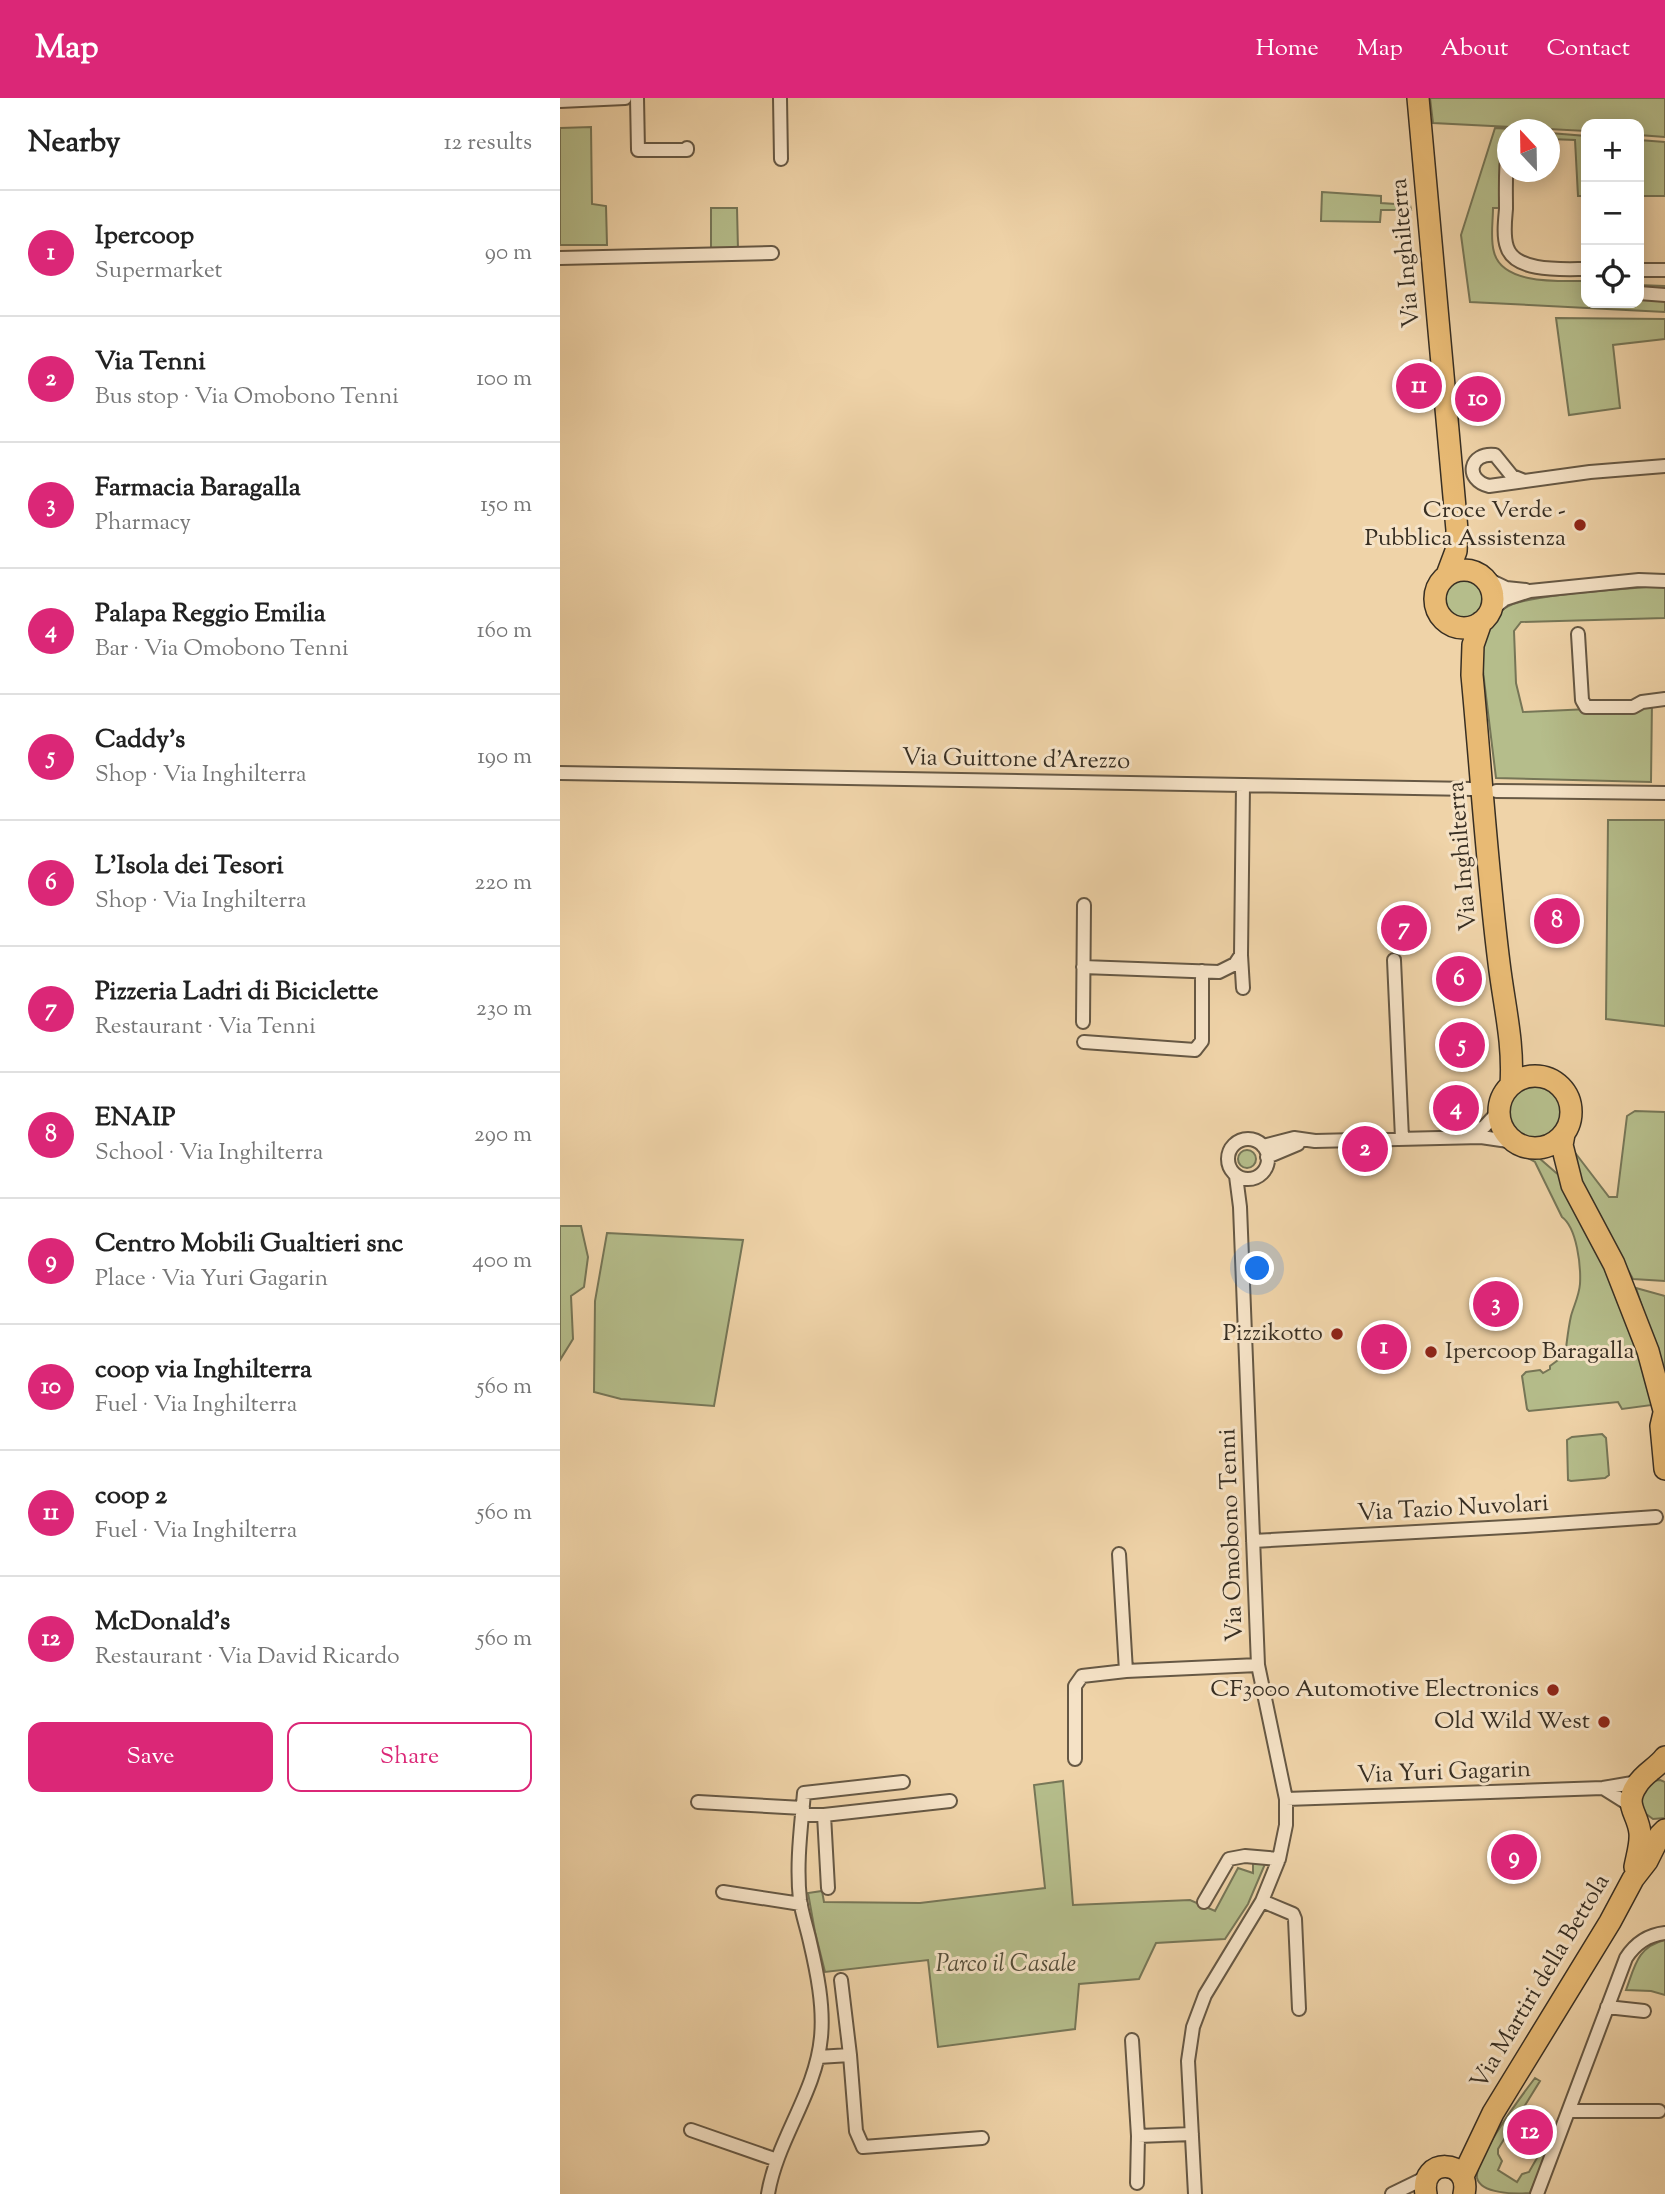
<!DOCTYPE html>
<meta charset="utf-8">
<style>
:root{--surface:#fff;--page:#f2f2f2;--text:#222;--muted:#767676;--line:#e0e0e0;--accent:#db2777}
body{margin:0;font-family:"Sorts Mill Goudy",serif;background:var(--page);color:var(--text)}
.controls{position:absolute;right:21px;top:21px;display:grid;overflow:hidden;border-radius:14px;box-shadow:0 4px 18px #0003}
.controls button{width:63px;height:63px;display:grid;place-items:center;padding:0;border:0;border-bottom:2px solid var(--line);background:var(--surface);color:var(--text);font:35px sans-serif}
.compass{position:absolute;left:937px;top:21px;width:63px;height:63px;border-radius:50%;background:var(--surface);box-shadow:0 4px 18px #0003;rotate:338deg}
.you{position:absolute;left:698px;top:1171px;width:24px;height:24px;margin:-18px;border:5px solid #fff;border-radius:50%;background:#1a73e8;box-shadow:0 0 0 10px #1a73e833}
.badge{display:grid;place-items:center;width:46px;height:46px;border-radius:50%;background:var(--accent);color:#fff;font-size:23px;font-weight:700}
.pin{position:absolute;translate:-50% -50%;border:4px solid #fff;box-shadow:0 2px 7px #0006}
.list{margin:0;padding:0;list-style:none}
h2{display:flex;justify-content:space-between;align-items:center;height:91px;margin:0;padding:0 28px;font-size:30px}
h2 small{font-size:23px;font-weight:400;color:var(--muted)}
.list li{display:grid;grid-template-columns:46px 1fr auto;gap:21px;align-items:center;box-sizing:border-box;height:126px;padding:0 28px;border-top:2px solid var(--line)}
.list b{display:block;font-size:26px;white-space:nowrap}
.list p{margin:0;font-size:23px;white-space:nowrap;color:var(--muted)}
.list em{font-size:23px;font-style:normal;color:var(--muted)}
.actions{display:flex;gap:14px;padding:21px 28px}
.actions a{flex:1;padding:16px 0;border:2px solid var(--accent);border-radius:14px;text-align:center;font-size:24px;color:var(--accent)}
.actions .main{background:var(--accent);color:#fff}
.icon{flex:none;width:38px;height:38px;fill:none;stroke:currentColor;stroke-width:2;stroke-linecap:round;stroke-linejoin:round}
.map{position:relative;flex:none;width:1105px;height:2096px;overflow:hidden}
header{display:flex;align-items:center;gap:42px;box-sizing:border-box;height:98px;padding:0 35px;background:var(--accent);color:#fff}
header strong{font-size:33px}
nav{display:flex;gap:38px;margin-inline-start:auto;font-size:24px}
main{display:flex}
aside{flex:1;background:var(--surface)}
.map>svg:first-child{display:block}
</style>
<header>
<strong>Map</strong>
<nav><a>Home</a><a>Map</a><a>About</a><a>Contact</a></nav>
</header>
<main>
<aside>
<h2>Nearby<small>12 results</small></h2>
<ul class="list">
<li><span class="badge">1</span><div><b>Ipercoop</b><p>Supermarket</p></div><em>90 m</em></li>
<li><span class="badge">2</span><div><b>Via Tenni</b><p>Bus stop · Via Omobono Tenni</p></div><em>100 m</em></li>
<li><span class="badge">3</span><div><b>Farmacia Baragalla</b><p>Pharmacy</p></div><em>150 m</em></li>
<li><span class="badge">4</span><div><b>Palapa Reggio Emilia</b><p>Bar · Via Omobono Tenni</p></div><em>160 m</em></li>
<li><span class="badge">5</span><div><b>Caddy's</b><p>Shop · Via Inghilterra</p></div><em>190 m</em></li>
<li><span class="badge">6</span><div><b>L'Isola dei Tesori</b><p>Shop · Via Inghilterra</p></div><em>220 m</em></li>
<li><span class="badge">7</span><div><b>Pizzeria Ladri di Biciclette</b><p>Restaurant · Via Tenni</p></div><em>230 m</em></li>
<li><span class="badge">8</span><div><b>ENAIP</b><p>School · Via Inghilterra</p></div><em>290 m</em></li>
<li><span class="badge">9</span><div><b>Centro Mobili Gualtieri snc</b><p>Place · Via Yuri Gagarin</p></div><em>400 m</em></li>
<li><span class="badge">10</span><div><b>coop via Inghilterra</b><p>Fuel · Via Inghilterra</p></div><em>560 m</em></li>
<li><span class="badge">11</span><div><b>coop 2</b><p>Fuel · Via Inghilterra</p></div><em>560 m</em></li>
<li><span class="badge">12</span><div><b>McDonald's</b><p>Restaurant · Via David Ricardo</p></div><em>560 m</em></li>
</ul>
<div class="actions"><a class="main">Save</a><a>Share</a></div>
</aside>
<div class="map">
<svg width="1105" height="2096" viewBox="0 0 1105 2096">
<rect width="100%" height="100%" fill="#efd3a8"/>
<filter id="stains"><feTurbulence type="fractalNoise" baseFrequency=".00286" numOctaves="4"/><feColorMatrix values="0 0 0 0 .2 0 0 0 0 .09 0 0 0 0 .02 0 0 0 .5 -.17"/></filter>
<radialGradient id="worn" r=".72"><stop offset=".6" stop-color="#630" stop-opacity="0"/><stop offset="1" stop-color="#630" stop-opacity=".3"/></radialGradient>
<path fill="#b5bd8b" stroke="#767657" stroke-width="2" d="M 870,0 L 1105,0 L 1105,39 L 1079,37 L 1079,26 L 1026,26 L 1026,33 L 873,25 Z
M 31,29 L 32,106 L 46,108 L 47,147 L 0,147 L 0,30 Z
M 935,30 L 951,31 L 948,32 L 946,110 L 933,110 C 933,124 930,141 934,154 C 942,187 1000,183 1026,183 L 1026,205 L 1079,205 L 1079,187 L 1105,188 L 1105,214 L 910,204 L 901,137 Z
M 990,35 L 1026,38 L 1026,98 L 1018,98 L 1015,42 L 990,41 Z
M 1079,42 L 1105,44 L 1105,98 L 1079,98 Z
M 762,94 L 821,98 L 821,105 L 850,107 L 851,112 L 821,112 L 820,124 L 761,123 Z
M 151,110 L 177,110 L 178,152 L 151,153 Z
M 996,220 L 1105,221 L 1105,241 L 1053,247 L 1060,310 L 1009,317 Z
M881 500a22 22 0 1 1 44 0a22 22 0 1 1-44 0Z
M 1099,488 L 1105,489 L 1105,520 L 961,524 L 954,533 L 956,585 L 963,614 L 1073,609 L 1092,602 L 1091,684 L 936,680 L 921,557 C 924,540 930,521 945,510 C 964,496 1069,491 1099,488 Z
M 1048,722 L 1105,722 L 1105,928 L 1046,921 Z
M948 1014a27 27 0 1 1 54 0a27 27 0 1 1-54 0Z
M 1075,1013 L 1105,1014 L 1105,1183 L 1073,1181 L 1018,1084 L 1013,1052 L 1049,1099 L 1057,1099 L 1067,1018 Z
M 952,1051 L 979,1060 L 1001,1079 L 1069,1219 L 1092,1307 L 1062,1311 L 1058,1304 L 969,1313 L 967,1311 L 962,1278 L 966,1274 L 980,1272 L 983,1275 L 990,1271 L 990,1268 L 1005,1257 C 1007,1244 1008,1231 1011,1218 C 1014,1207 1019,1198 1020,1186 C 1021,1168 1017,1130 1002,1119 L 975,1064 Z
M678 1061a9 9 0 1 1 18 0a9 9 0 1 1-18 0Z
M 0,1128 L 21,1128 L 28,1159 L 24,1189 L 11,1198 L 13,1241 L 0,1262 Z
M 47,1135 L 183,1142 L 154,1308 L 61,1301 L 34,1294 L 35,1203 Z
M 1076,1190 L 1105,1198 L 1105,1280 Z
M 1042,1336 L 1046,1340 L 1049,1377 L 1045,1380 L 1011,1383 L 1008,1382 L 1007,1342 L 1012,1339 Z
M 1100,1682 L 1105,1684 L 1105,1720 L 1093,1721 L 1082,1713 L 1081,1693 L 1092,1683 Z
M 503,1683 L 513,1807 L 630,1802 L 655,1813 L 678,1770 L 693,1775 L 693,1762 L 705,1766 L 688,1806 L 665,1841 L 596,1845 L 579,1881 L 519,1886 L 515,1931 L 378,1949 L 368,1862 L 265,1874 L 255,1834 L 248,1795 L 262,1793 L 264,1804 L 360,1805 L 485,1790 L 474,1687 Z
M 1105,1842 L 1105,1897 L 1091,1893 L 1066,1892 C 1075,1868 1077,1849 1105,1842 Z
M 975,1980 L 980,1983 L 938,2051 L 938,2056 L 942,2063 L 938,2072 L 957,2084 L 962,2076 L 969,2074 L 985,2046 L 984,2044 L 989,2029 L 996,2033 L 970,2095 C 955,2096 921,2096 917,2080 C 914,2061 962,1997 975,1980 Z"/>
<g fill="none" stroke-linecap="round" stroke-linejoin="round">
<g stroke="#665844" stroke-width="16">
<path id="minor" d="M 77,0 L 78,52 L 127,52 L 127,50
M 220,0 L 221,61
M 0,3 L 65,0
M 948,51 C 945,70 946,91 946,111 C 945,122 943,138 947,149 C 955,175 1005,171 1026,171
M 0,160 L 212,155
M 1079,172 L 1105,172
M 1079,195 L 1105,197
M 962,382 L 952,378 L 935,357 C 909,354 904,382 929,388 L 1030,374 L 1105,368
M 925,480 L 946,490 L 966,492
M 931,512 L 945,501 L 970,493 L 1079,482 L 1105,483
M 1018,536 L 1022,602 L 1026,609 L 1073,609 L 1082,604 L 1105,601
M 0,675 L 912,691
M 936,693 L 1105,695
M 681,857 L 683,890
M 834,862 L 842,1040
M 523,869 L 659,874 L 675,866 L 681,857 L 683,687
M 523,924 L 524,807
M 524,944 L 635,952 L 642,943 L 642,873
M 908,1036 L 924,1029 L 938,1014
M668 1061a20 20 0 1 1 40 0a20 20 0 1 1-40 0Z
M 703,1048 L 734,1040 L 755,1043 L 921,1039 L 955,1044
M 707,1059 L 738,1046
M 693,1443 L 965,1428 L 1096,1419
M 559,1456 L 566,1573
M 515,1661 L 515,1588 L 522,1578 L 566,1573 L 698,1567
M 1043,1690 L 1070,1707
M 726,1701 L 1043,1690 L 1078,1684
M 138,1704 L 243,1710
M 242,1717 L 264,1717 L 390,1703
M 264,1717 L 268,1790
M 163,1794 L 241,1806
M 702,1803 L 733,1816 L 735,1821 L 739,1911
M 644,1804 L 669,1761 L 685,1758 L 719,1761
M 1047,1909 L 1084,1913
M 572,1942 L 578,2038 L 632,2036
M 290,1957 L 296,2033 L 303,2049 L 422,2040
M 258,1959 L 290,1957 L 281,1882
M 1009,2013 L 1099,2013
M 131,2032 L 217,2062
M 577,2085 L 578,2038
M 208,2096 C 217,2041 256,1995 261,1939 C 264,1908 257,1874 250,1844 C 247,1830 242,1816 240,1802 C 236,1766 241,1730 244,1695 L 343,1684
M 635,2096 L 628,1963 L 633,1929 L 645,1897 L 702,1803 L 719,1761 L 726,1727 L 726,1701 L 698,1567 L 680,1109 L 676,1078
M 832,2096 L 867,2079
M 977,2096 L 1066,1860 C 1075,1846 1087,1837 1105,1835"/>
</g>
<g stroke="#382f23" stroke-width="24">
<path id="primary" d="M 858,0 L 897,432 L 896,453 L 887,477
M875 501a29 29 0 1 1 58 0a29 29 0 1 1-58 0Z
M 921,524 L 913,547 L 912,577 C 921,673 927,769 939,865 C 944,907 954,945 951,987
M939 1014a36 36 0 1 1 72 0a36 36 0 1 1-72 0Z
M 1004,1036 L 1002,1047 L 1012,1087 L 1054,1166 L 1088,1253 L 1105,1316
M 1104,1315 L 1101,1328 L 1105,1371
M 1075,1769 C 1077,1758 1081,1746 1080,1735 C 1078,1715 1063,1707 1077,1687 C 1084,1675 1097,1670 1105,1659
M 903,2078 L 933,2015 L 1050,1824 L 1073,1781 L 1087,1763 L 1100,1737 L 1105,1732
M 866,2096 C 859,2059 912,2060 904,2096"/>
</g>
<use href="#minor" stroke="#f5e2c6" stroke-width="12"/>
<use href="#primary" stroke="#e8ba74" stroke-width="21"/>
</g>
<g fill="#8f2418" stroke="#f5e2c6" stroke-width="2.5">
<circle cx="1020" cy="427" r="7"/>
<circle cx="777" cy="1236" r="7"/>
<circle cx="871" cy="1254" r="7"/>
<circle cx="993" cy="1592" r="7"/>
<circle cx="1044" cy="1624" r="7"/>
</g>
<g text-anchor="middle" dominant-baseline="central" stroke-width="6" stroke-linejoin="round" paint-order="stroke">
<g font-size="24" fill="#382f23" stroke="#f5e2c6">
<text transform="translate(846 155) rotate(-95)">Via Inghilterra</text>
<text transform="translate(456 662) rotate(1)">Via Guittone d'Arezzo</text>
<text transform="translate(903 758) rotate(-95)">Via Inghilterra</text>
<text transform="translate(893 1411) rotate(-3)">Via Tazio Nuvolari</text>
<text transform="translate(672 1437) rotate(-92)">Via Omobono Tenni</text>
<text transform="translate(884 1675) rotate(-2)">Via Yuri Gagarin</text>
<text transform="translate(981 1884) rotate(-59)">Via Martiri della Bettola</text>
</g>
<g font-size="24" fill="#382f23" stroke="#f5e2c6" text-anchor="end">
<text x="1006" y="413">Croce Verde -<tspan x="1006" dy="28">Pubblica Assistenza</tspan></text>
<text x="763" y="1236">Pizzikotto</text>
<text x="885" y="1254" text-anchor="start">Ipercoop Baragalla</text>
<text x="979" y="1592">CF3000 Automotive Electronics</text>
<text x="1030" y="1624">Old Wild West</text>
</g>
<g font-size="24" font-style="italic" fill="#514b38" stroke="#f5e2c6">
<text x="446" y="1867">Parco il Casale</text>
</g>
</g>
<rect width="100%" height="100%" filter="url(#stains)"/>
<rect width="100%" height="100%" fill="url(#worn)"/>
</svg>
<div class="controls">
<button>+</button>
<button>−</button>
<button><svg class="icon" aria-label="locate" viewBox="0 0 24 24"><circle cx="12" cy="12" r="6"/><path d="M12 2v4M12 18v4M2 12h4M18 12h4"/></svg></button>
</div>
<svg class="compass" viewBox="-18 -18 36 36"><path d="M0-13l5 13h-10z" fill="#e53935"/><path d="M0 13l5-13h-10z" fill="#767676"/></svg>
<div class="you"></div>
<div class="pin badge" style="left:824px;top:1249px">1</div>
<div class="pin badge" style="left:805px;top:1051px">2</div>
<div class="pin badge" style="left:936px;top:1206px">3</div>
<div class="pin badge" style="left:896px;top:1010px">4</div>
<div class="pin badge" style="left:902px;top:947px">5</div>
<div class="pin badge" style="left:899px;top:881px">6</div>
<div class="pin badge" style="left:844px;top:830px">7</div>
<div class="pin badge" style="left:997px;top:823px">8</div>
<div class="pin badge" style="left:954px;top:1759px">9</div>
<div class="pin badge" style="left:918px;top:301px">10</div>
<div class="pin badge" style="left:859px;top:288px">11</div>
<div class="pin badge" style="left:970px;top:2034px">12</div>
</div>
</main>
